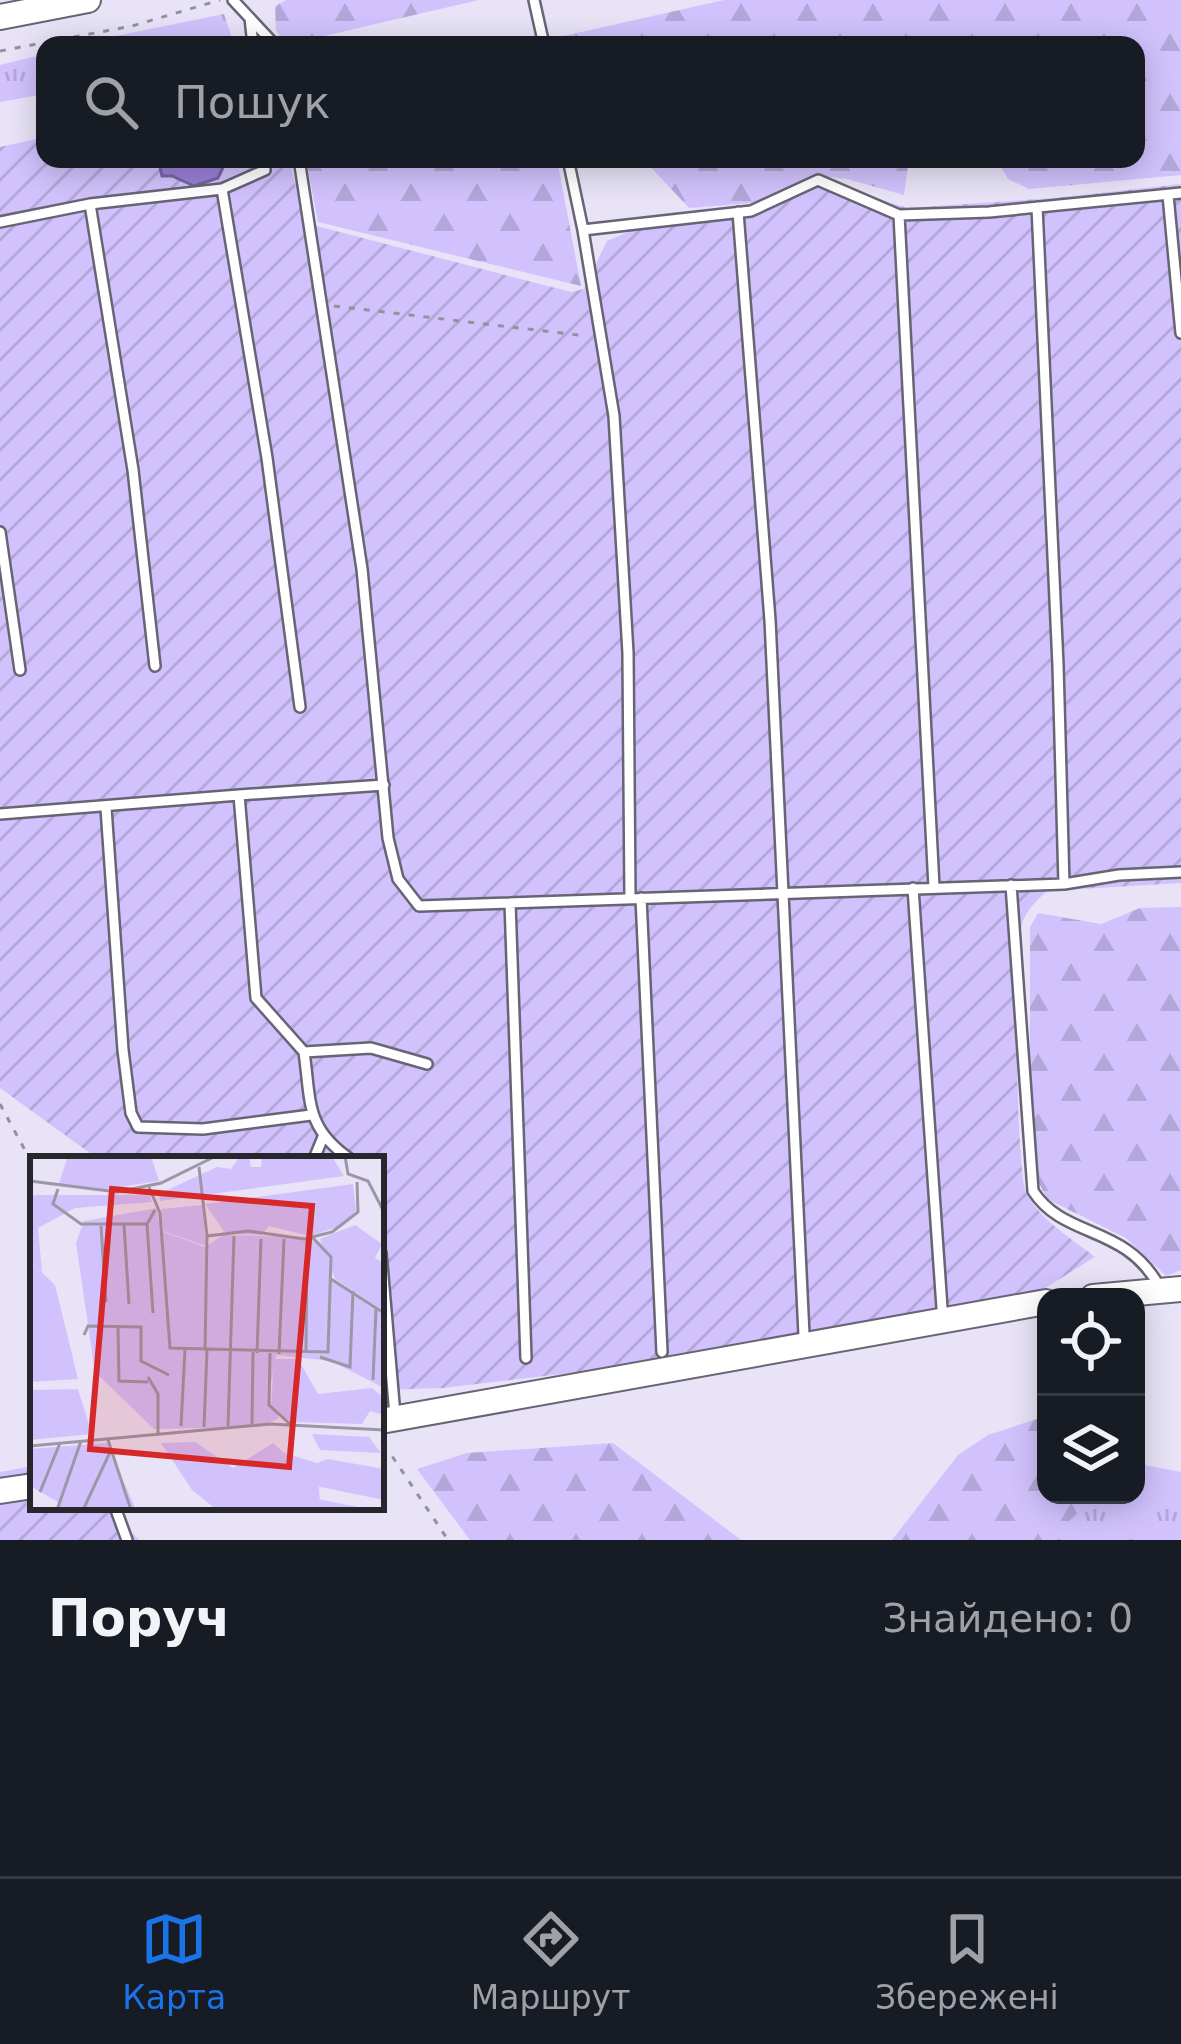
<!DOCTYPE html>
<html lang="uk">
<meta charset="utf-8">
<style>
:root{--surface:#171b24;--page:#242831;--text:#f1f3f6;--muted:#9ea1a6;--line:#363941;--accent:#1a73e8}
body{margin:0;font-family:"DejaVu Sans",sans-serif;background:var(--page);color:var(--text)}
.controls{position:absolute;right:36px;bottom:36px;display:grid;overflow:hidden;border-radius:24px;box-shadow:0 6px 30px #0003}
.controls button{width:108px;height:108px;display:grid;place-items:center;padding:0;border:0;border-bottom:3px solid var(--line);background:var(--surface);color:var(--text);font:60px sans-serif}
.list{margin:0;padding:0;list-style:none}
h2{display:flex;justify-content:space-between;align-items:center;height:156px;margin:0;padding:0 48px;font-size:51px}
h2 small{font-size:39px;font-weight:400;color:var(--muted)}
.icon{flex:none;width:66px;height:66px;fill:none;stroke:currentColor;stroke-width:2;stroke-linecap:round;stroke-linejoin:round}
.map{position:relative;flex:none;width:1181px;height:1540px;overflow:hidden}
.search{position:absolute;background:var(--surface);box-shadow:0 6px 30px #0003;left:36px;right:36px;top:36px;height:132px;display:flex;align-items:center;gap:30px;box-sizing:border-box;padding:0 42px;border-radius:24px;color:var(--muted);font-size:45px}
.sheet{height:336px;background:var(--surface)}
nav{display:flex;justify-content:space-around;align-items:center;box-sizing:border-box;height:168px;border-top:3px solid var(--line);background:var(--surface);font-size:33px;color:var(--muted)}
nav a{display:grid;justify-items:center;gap:6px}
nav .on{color:var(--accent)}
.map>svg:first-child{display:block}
</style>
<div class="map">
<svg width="1181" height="1540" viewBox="0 0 1181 1540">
<defs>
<pattern id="grass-tufts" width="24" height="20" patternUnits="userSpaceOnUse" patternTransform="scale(3)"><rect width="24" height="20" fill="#d1c2fd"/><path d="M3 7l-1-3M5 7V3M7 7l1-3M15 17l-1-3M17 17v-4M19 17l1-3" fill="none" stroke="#b3a7d9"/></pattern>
<pattern id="forest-firs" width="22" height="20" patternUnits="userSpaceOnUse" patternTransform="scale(3)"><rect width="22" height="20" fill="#d1c2fd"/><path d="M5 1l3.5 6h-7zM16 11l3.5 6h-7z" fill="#b3a7d9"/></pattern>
<pattern id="garden-furrows" width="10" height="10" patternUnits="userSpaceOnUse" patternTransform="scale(3)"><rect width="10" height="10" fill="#d1c2fd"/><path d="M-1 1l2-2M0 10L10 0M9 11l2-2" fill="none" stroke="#b3a7d9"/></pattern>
</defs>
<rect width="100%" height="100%" fill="#e8e3f7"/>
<path fill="url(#grass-tufts)" d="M 224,14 L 234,45 L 77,45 L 96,40 Z
M 45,54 L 45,94 L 0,102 L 0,65 Z
M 1144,1465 L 1181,1472 L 1181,1540 L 1042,1540 L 1097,1495 L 1136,1495 L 1136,1470 Z"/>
<path fill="url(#forest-firs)" d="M 286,0 L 479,0 L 285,45 L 276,30 L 275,6 Z
M 724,0 L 1181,0 L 1181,175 L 1029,189 L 1008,179 L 996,159 L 1136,159 L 1136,45 L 552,45 L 550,39 Z
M 306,159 L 557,159 L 581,286 L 318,222 Z
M 643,159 L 909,159 L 904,195 L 847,179 L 812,175 L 752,203 L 689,208 Z
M 1181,907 L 1181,1270 L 1166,1276 L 1126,1238 L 1047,1199 L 1036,1177 L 1030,1074 L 1030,927 L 1038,913 L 1101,924 L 1140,908 Z
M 1046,1416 L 1046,1495 L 1097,1495 L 1049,1540 L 892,1540 L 958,1455 L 988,1435 Z
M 613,1443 L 741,1540 L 470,1540 L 417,1469 L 467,1453 Z"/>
<path fill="url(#garden-furrows)" d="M 45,137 L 45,159 L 289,159 L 305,223 L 571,292 L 584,289 L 607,241 L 673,213 L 751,206 L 815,178 L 907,208 L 1054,198 L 1181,184 L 1181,883 L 1047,891 C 1036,901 1024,912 1021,928 C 1014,955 1016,1176 1027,1195 C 1042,1221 1072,1239 1095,1257 L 987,1324 L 443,1388 L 381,1390 L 381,1159 L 98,1159 L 0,1088 L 0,147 Z
M 33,1466 L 33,1507 L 107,1507 L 139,1540 L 0,1540 L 0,1472 Z"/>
<path fill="#997fd5" stroke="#7764a3" stroke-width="3" d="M 163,159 L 227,159 L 218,178 L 194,186 L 172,176 L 162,176 L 160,167 Z"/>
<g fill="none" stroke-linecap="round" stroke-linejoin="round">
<g stroke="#686474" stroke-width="14">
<path id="lane" d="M 233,0 L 275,45
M 534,0 L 544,45
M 250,18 L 253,45
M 299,159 L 362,569 L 388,838 L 398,879 L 419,906 L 1064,884 L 1119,875 L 1181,872
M 568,159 L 583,230 L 751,211 L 818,180 L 899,215 L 989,212 L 1181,193
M 222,189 L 267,458 L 300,707
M 1168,195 L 1181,333
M 90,204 L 133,470 L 155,666
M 1037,207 L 1058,665 L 1064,884
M 738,212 L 770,620 L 804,1335
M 899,215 L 934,887
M 0,222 L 90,204 L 222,189 L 265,170 L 264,159
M 583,230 L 614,416 L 628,653 L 630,899
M 0,532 L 20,670
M 239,795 L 384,785
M 106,808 L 123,1050 L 131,1113 L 138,1127 L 203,1129 L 311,1115
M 0,814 L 239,795 L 256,998 L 304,1052 L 371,1048 L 427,1064
M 1011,885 L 1033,1191 C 1064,1239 1125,1224 1159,1286
M 913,888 L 942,1308
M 641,898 L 662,1352
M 510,903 L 526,1358
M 304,1052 C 311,1101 305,1128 350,1159
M 314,1159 L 323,1137
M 381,1253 L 395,1415
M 115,1507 L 127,1540"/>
</g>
<g stroke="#686474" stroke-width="28">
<path id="secondary" d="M 0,17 L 88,0
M 1093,1297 L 1181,1289
M 381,1421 L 1046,1302
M 0,1491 L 33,1486"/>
</g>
<path stroke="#94919f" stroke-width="3" stroke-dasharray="6 9" stroke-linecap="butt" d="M 0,51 L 132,26 L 220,0
M 334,306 L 586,336
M 0,1104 L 33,1165
M 381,1447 L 390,1453 L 448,1540"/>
<use href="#lane" stroke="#fff" stroke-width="9"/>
<use href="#secondary" stroke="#fff" stroke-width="24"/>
</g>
<g transform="translate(30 1156)">
<rect width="354" height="354" fill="#e8e3f7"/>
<path d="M 38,0 L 121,0 L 129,25 L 71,34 L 28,30 ZM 0,39 L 120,39 L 122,46 L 45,52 L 8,72 L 12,116 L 0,105 ZM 254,297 L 287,307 L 290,346 L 247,335 L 236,324 L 230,314 Z" fill="#d1c2fd"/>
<path d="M 210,0 L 219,0 L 221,11 L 231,11 L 232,0 L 303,2 L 314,20 L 130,45 L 129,38 L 187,11 L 201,13 ZM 323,28 L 326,54 L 314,69 L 280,80 L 239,70 L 232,79 L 196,78 L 175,48 ZM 172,49 L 176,90 L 133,75 L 131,53 ZM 325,69 L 352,88 L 345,102 L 354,108 L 354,155 L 305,123 L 290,83 ZM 0,105 L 25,129 L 48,223 L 0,226 ZM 244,203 L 268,203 L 288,238 L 342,232 L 354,242 L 354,259 L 340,255 L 332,268 L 261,266 L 241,251 ZM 48,233 L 62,278 L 0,284 L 0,234 ZM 282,278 L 339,281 L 351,297 L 290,294 ZM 165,286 L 203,312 L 243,287 L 254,297 L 231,314 L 247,335 L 343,354 L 187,354 L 162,334 L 131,287 ZM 298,303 L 354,313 L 354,344 L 286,330 L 287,307 Z" fill="#d1c2fd"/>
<path d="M 127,52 L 131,75 L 175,91 L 193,79 L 283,81 L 299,93 L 302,122 L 354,156 L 354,232 L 301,205 L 246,199 L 238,243 L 249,262 L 230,271 L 124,273 L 65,216 L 46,87 L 54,65 ZM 77,287 L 106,354 L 26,354 L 28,346 L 0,330 L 0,293 Z" fill="#d1c2fd"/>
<path fill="none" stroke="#9b97a6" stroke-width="3" d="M 315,0 L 318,18 L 338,25 L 354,56M 169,11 L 177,80 L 218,75 L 274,83 L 302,76 L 328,56 L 327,26M 0,25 L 87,36 L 131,27 L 186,0M 119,31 L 130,57 L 140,192 L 298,196 L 301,101 L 283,82M 28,33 L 23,48 L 51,68 L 117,68M 94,69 L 99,148M 71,70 L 76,146M 301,123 L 354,157M 123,157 L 117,68 L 125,54M 88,171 L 89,225 L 118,226M 54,179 L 58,170 L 111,171 L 111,205 L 139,219M 175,194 L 177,80M 276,196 L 277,83M 227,197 L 231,83M 240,197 L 239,249 L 260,268M 249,198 L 254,83M 290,201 L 320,211 L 323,135M 118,221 L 128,238 L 128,278M 343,224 L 346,153M 222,268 L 223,196M 151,270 L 155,193M 198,270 L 204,80M 174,271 L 177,194M 78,284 L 101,354M 0,290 L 240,268 L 354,274M 10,336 L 30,287M 27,354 L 51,285M 53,354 L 81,294"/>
<path fill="#d62828" fill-opacity="0.15" stroke="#d62828" stroke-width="6" d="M 82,33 L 282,50 L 259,311 L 60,293 Z"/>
<rect width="354" height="354" fill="none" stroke="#28262d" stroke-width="6"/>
</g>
</svg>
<div class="controls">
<button><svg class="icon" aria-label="locate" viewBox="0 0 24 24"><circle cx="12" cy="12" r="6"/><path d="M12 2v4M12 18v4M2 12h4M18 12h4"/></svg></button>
<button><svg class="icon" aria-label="layers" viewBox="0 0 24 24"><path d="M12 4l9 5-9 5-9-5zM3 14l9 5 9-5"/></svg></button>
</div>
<div class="search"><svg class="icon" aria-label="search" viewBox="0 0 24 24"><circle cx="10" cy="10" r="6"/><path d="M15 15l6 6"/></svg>Пошук</div>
</div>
<section class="sheet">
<h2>Поруч<small>Знайдено: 0</small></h2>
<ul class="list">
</ul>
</section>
<nav>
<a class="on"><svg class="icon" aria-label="map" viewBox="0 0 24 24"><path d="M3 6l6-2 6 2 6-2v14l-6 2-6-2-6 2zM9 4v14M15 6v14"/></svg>Карта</a>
<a><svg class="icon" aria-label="directions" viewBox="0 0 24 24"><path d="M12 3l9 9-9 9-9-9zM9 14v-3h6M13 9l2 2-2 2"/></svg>Маршрут</a>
<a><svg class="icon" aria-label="saved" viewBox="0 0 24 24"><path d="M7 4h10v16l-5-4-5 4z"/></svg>Збережені</a>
</nav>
